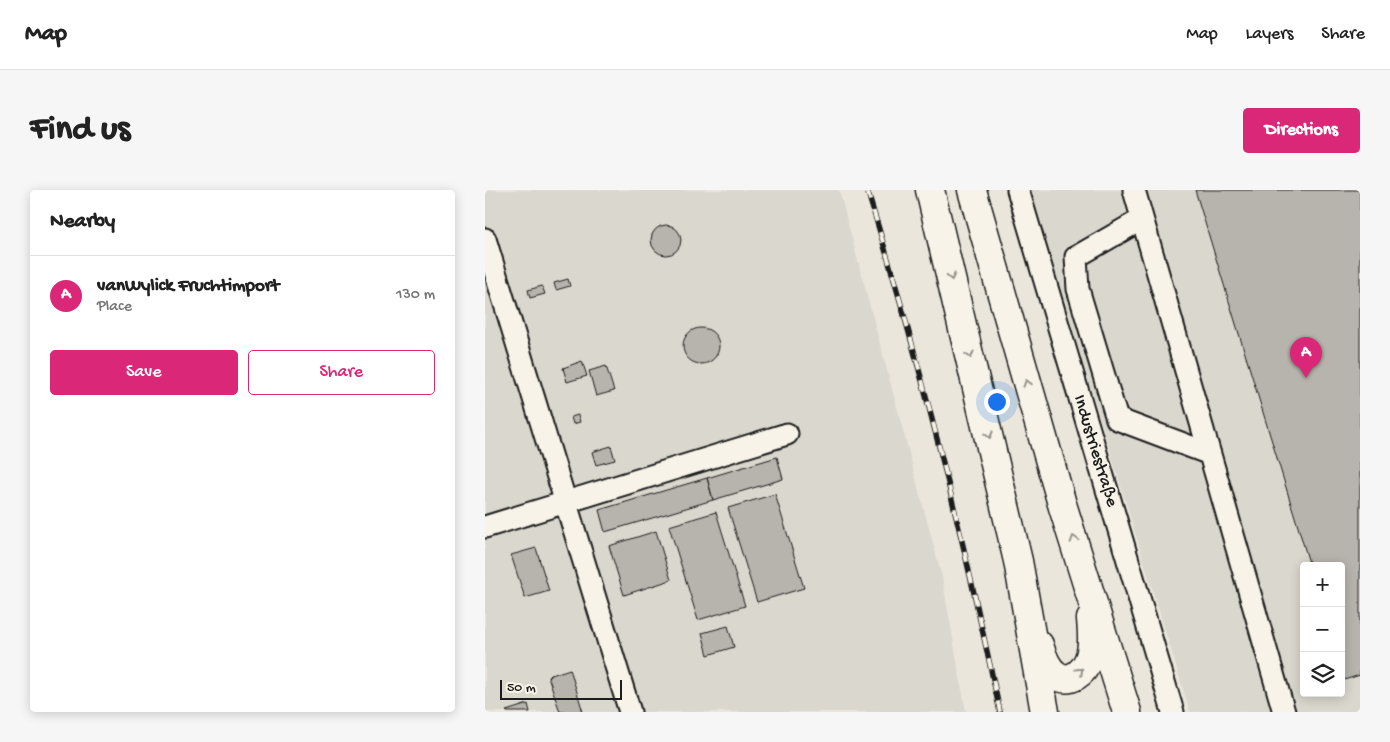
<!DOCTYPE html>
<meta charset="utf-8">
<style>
:root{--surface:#fff;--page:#f6f6f6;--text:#222;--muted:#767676;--line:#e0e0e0;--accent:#db2777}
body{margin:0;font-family:"Gochi Hand",sans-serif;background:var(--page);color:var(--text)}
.controls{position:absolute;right:15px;bottom:15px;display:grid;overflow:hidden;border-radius:5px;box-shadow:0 2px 12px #0003}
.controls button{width:45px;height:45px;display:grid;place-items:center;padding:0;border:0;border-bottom:1px solid var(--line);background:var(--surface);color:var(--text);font:25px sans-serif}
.scale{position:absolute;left:15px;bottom:12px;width:122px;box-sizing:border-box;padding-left:5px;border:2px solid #1c1c1c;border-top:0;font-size:14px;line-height:18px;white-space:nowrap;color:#1c1c1c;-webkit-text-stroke:4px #f7f3e8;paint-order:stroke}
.you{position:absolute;left:511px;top:211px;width:18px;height:18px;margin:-12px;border:4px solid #fff;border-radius:50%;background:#1a73e8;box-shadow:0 0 0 8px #1a73e833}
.badge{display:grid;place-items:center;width:32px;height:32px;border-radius:50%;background:var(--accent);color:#fff;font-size:16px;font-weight:700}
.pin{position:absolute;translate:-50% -41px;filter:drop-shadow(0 1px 2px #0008)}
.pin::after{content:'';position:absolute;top:26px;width:18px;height:15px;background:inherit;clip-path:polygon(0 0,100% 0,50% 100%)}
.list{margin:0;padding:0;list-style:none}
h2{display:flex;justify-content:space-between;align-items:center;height:65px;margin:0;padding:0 20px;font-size:21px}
h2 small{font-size:16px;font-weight:400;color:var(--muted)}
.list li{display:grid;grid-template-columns:32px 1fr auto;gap:15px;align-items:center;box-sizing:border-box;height:80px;padding:0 20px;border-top:1px solid var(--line)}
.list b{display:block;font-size:19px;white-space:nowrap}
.list p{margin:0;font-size:16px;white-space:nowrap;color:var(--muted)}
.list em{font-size:16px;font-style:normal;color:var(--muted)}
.actions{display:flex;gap:10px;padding:15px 20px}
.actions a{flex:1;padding:11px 0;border:1px solid var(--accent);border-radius:5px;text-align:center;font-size:18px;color:var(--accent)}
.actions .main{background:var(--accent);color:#fff}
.icon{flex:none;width:28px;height:28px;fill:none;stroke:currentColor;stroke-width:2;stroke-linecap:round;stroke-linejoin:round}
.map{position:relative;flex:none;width:875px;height:522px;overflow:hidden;border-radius:5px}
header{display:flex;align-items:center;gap:30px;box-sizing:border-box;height:70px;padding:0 25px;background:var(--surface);border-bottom:1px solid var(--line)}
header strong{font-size:24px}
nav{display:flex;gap:28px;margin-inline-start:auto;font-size:18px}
.intro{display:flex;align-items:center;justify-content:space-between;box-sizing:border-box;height:120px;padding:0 30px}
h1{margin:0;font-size:35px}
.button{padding:12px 22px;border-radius:5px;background:var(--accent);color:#fff;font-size:18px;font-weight:700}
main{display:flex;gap:30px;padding:0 30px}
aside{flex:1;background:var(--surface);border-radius:5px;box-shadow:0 2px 12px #0003}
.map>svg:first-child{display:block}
</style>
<header>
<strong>Map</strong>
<nav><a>Map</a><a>Layers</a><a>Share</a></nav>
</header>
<div class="intro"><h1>Find us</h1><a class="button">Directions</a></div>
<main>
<aside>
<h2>Nearby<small></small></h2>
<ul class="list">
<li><span class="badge">A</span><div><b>vanWylick Fruchtimport</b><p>Place</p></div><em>130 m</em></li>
</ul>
<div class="actions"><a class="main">Save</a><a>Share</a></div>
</aside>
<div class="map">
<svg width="875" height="522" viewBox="0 0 875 522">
<rect width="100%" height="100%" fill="#eae6dc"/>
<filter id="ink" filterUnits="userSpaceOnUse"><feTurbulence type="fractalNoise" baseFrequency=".02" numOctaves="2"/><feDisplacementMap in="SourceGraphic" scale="10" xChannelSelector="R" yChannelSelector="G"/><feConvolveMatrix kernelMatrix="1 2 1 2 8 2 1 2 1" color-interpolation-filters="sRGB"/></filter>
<g filter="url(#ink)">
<path fill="#dad7ce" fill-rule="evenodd" d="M 0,0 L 354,0 L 457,387 L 481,522 L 0,522 Z
M 545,0 L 875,0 L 875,522 L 705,522 ZM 819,376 L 856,376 L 856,503 L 819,503 Z"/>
<path fill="#b6b4ac" stroke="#1c1c1c" d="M 710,0 L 875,0 L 875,485 L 856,491 L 856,376 L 825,376 Z
M166 50a15 15 0 1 1 30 0a15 15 0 1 1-30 0Z
M 83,89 L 85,96 L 71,100 L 69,93 Z
M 57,96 L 60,104 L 45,108 L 43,100 Z
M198 156a18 18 0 1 1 36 0a18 18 0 1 1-36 0Z
M 97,171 L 102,186 L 82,192 L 78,178 Z
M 121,176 L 129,201 L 111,206 L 104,181 Z
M 93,225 L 95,232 L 88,234 L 86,227 Z
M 126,256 L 130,270 L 111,275 L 107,262 Z
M 292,267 L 298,289 L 228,310 L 222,288 Z
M 222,288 L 228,310 L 120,342 L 114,320 Z
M 290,304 L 319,398 L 272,412 L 243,318 Z
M 231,322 L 260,416 L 213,430 L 184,336 Z
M 171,341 L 186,390 L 139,405 L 124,356 Z
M 51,358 L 64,401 L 40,408 L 26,365 Z
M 243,436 L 249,457 L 223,465 L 217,443 Z
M 85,479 L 98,522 L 75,522 L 63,486 Z
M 43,514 L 45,522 L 22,522 L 21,521 Z"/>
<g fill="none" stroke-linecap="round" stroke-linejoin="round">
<g stroke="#1c1c1c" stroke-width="25">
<path id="minor" d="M 533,0 L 688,522
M 649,0 L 799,522
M 657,29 L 591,67 L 593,99 L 632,229 L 725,264
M 0,49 L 145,522
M 0,337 L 302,244"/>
</g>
<g stroke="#1c1c1c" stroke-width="31">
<path id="highway" d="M 445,0 L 533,371 L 560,522
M 487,0 L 577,314 L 642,522
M 554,455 C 557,465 562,479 571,485 C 585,495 599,482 604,469 C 609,457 607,442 606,429"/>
</g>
<use href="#minor" stroke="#f7f3e8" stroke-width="21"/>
<use href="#highway" stroke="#f7f3e8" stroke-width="28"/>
<g stroke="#1c1c1c" stroke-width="5.5">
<path id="rail" d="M 382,0 C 436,172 478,346 515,522"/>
</g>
<use href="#rail" stroke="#f7f3e8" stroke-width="4" stroke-dasharray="11" stroke-linecap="butt"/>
</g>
<defs><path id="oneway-chevron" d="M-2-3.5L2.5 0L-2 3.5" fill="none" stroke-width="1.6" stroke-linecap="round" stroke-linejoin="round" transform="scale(1.25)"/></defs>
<g stroke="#94928c">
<use href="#oneway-chevron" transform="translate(466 87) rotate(77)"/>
<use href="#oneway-chevron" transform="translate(485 165) rotate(75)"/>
<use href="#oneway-chevron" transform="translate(542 193) rotate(-106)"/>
<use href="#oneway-chevron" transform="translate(504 245) rotate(77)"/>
<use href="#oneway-chevron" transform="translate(589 349) rotate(-108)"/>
<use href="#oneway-chevron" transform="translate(595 481) rotate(-44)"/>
</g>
</g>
<g text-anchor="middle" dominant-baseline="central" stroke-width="4.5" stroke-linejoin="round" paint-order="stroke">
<g font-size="18" fill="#1c1c1c" stroke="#f7f3e8">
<text transform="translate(610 261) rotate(73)">Industriestraße</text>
</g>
</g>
</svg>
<div class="controls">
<button>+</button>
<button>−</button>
<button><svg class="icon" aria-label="layers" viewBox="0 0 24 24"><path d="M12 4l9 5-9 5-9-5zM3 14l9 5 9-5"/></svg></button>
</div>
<div class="scale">50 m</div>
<div class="you"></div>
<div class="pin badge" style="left:821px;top:188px">A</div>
</div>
</main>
